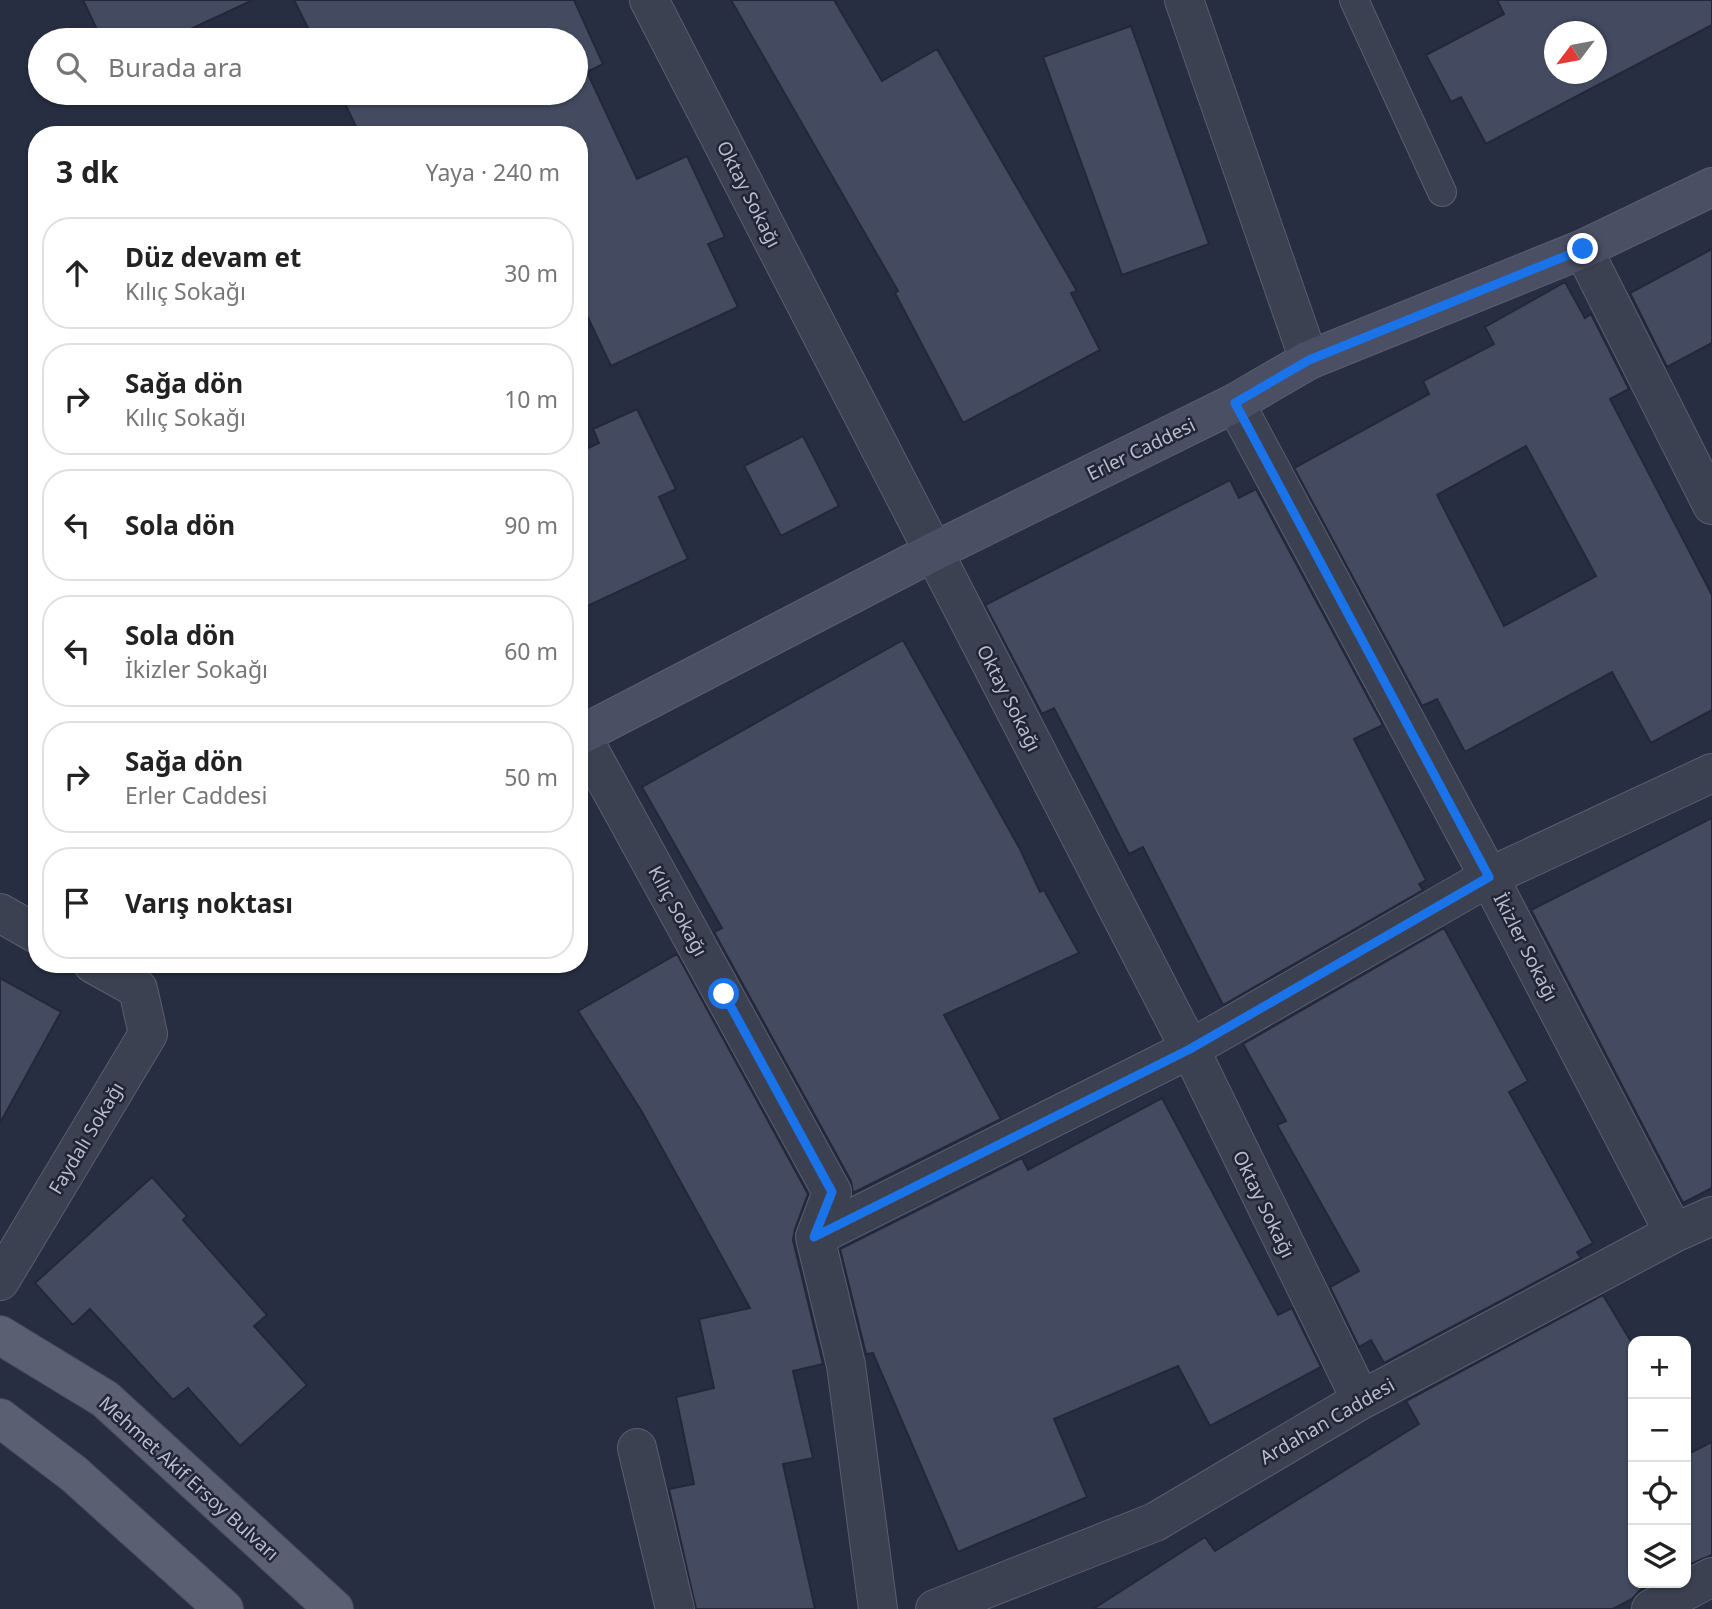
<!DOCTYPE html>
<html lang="tr">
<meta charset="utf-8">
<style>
:root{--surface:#fff;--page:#f2f2f2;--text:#222;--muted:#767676;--line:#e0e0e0}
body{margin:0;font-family:"Noto Sans",sans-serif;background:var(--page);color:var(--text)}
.controls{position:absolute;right:21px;bottom:21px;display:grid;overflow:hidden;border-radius:14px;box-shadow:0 2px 5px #0004}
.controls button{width:63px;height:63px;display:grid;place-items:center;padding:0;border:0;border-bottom:2px solid var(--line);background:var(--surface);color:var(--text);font:35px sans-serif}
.compass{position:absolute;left:1544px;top:21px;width:63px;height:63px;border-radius:50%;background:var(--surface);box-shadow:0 2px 5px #0004;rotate:238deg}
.stop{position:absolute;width:21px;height:21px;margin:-16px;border:5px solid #1a73e8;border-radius:50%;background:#fff}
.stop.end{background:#1a73e8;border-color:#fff;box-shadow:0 2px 7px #0008}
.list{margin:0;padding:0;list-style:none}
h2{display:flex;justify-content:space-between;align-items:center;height:91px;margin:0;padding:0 28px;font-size:30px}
h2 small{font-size:23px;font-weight:400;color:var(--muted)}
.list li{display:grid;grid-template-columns:46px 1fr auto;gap:21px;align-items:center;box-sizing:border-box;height:112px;margin:0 14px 14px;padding:0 14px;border:2px solid var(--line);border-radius:28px}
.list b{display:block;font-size:26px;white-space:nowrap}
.list p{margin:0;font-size:23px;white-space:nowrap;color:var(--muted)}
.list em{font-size:23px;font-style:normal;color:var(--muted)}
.icon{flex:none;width:38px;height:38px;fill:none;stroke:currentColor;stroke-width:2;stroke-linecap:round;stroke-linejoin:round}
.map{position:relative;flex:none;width:1712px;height:1609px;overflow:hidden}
.search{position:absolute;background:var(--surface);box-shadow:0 2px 5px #0004;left:28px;top:28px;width:560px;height:77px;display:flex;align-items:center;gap:18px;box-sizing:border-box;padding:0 24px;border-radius:38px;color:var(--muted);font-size:26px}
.panel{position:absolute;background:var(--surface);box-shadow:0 2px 5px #0004;left:28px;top:126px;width:560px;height:847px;border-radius:28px}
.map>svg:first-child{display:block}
</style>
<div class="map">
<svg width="1712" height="1609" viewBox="0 0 1712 1609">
<rect width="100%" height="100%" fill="#282e41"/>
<path fill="#444b61" stroke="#232739" stroke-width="2" fill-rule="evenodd" d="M 83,0 L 253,0 L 167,40 L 102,40 Z
M 294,0 L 574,0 L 603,64 L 587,72 L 637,179 L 687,156 L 725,237 L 708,244 L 738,307 L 611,366 L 579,299 L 579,135 L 360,135 L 340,93 L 576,93 L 576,40 L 314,40 Z
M 731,0 L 834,0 L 882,81 L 937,49 L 1077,291 L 1071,293 L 1100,350 L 963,423 L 895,293 L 898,291 Z
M 1497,0 L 1712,0 L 1712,25 L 1486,144 L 1461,97 L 1451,102 L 1426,55 L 1504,14 ZM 1555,32 L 1597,32 L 1597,74 L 1555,74 Z
M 1131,26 L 1209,244 L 1122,275 L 1043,57 Z
M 1712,249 L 1712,343 L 1667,367 L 1630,293 Z
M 1565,282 L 1585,318 L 1591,314 L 1629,389 L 1610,399 L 1712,595 L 1712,710 L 1651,743 L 1612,672 L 1465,752 L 1437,699 L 1422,706 L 1294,468 L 1429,394 L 1423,381 L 1494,344 L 1485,327 ZM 1526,446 L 1596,576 L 1504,626 L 1437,495 Z
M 637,409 L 676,489 L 659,497 L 688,559 L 579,610 L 579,452 L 599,443 L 593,429 Z
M 803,436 L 839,506 L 781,536 L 744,466 Z
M 1230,480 L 1239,498 L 1256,489 L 1383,725 L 1354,739 L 1426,880 L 1419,884 L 1423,890 L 1223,1005 L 1143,847 L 1129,854 L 1054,708 L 1042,714 L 985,605 Z
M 903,640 L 1020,849 L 1040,892 L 1044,890 L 1079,953 L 944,1015 L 1001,1119 L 853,1193 L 851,1181 L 714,932 L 722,928 L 642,787 Z
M 1712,818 L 1712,1188 L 1683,1203 L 1531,910 Z
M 1444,928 L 1528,1081 L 1509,1092 L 1593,1243 L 1577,1252 L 1581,1258 L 1384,1363 L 1371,1340 L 1359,1347 L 1330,1287 L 1359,1271 L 1277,1125 L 1286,1121 L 1243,1044 Z
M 677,954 L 808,1194 L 795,1229 L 793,1240 L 823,1364 L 793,1371 L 813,1458 L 783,1464 L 815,1609 L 696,1609 L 669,1489 L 694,1484 L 676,1397 L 714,1388 L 699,1319 L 750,1308 L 642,1112 L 578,1011 Z
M 0,978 L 61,1012 L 0,1123 Z
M 1162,1098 L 1278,1315 L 1292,1308 L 1321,1367 L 1210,1426 L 1178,1366 L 1054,1419 L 1087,1497 L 958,1552 L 873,1353 L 866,1354 L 840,1249 L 1022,1158 L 1028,1170 Z
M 152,1177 L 187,1216 L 183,1220 L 267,1315 L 254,1326 L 307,1385 L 240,1446 L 188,1388 L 173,1400 L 90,1309 L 73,1325 L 35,1283 Z
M 1603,1295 L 1633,1345 L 1633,1583 L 1654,1583 L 1640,1590 L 1632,1599 L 1613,1609 L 1093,1609 L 1205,1537 L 1215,1551 L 1419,1424 L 1406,1401 Z
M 1712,1442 L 1712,1555 L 1686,1566 L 1686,1455 Z"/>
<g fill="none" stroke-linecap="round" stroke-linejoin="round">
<g stroke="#5a5e6f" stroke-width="30">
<path id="lane" d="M 1354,0 L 1442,192"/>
</g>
<g stroke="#5a5e6f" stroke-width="40">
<path id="street" d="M 649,0 L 1190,1049 L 1361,1400
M 1184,0 L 1309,360
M 1583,249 L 1712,505
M 1235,403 L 1489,877 L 1674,1233
M 581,735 L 832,1192 L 815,1237
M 0,913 L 37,934
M 0,1281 L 148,1034 L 138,989 L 93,964
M 637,1448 L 675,1609
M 878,1609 L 846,1365 L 815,1237 L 1190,1049 L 1489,877 L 1712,773
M 935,1609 L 1155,1522 L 1361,1400 L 1674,1233 L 1712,1216
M 1651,1609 L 1712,1577"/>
</g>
<g stroke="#5a5e6f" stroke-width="40">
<path id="secondary" d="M 581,735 L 933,552 L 1235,403 L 1309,360 L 1583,249 L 1712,187"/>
</g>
<g stroke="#464a5b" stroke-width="40">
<path id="primary" d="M 0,1335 L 105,1399 L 334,1609
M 0,1418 L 74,1474 L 224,1609"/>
</g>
<use href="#lane" stroke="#3c4151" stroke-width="28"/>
<use href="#street" stroke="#3c4151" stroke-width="38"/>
<use href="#secondary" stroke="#4a4f64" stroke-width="38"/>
<use href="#primary" stroke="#5a5f71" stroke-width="38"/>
</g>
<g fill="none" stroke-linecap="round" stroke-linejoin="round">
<path stroke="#1a73e8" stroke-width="9" d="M 724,994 L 832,1192 L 814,1237 L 1190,1049 L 1489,877 L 1235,403 L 1309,360 L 1583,249"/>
</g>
<g text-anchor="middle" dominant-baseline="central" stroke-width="5" stroke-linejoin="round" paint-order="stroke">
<g font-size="19" fill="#b9bdcb" stroke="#212537">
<text transform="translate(749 194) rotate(63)">Oktay Sokağı</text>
<text transform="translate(1141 449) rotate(-26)">Erler Caddesi</text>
<text transform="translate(1009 698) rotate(63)">Oktay Sokağı</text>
<text transform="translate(678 911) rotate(61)">Kılıç Sokağı</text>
<text transform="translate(1526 947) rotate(63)">İkizler Sokağı</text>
<text transform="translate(86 1138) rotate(-59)">Faydalı Sokağı</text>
<text transform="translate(1264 1204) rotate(64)">Oktay Sokağı</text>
<text transform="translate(1327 1421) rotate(-30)">Ardahan Caddesi</text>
<text transform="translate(189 1478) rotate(42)">Mehmet Akif Ersoy Bulvarı</text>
</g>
</g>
</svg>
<div class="controls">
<button>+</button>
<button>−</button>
<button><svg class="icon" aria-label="locate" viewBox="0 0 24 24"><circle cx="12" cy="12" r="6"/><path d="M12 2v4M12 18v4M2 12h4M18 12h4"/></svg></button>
<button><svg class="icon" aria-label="layers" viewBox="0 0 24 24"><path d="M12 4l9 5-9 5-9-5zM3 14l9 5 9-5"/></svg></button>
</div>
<svg class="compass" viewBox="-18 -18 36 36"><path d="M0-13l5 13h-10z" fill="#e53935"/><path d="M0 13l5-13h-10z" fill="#767676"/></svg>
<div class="stop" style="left:724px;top:994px"></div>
<div class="stop end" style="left:1583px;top:249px"></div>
<div class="search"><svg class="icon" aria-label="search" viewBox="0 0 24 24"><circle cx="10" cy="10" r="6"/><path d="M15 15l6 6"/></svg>Burada ara</div>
<section class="panel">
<h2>3 dk<small>Yaya · 240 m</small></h2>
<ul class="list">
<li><svg class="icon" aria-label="ahead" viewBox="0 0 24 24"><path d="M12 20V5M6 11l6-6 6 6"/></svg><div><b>Düz devam et</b><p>Kılıç Sokağı</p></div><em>30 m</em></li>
<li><svg class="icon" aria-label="right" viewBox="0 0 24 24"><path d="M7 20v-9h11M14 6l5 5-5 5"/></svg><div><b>Sağa dön</b><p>Kılıç Sokağı</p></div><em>10 m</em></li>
<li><svg class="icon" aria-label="left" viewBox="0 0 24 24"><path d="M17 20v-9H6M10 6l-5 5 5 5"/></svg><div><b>Sola dön</b></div><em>90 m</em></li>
<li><svg class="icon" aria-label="left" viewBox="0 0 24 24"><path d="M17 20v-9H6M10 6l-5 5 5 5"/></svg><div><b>Sola dön</b><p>İkizler Sokağı</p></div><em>60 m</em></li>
<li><svg class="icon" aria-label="right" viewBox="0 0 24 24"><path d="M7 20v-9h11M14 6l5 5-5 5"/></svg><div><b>Sağa dön</b><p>Erler Caddesi</p></div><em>50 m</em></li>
<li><svg class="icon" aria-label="arrive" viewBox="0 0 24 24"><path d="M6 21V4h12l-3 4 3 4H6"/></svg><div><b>Varış noktası</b></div></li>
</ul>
</section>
</div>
